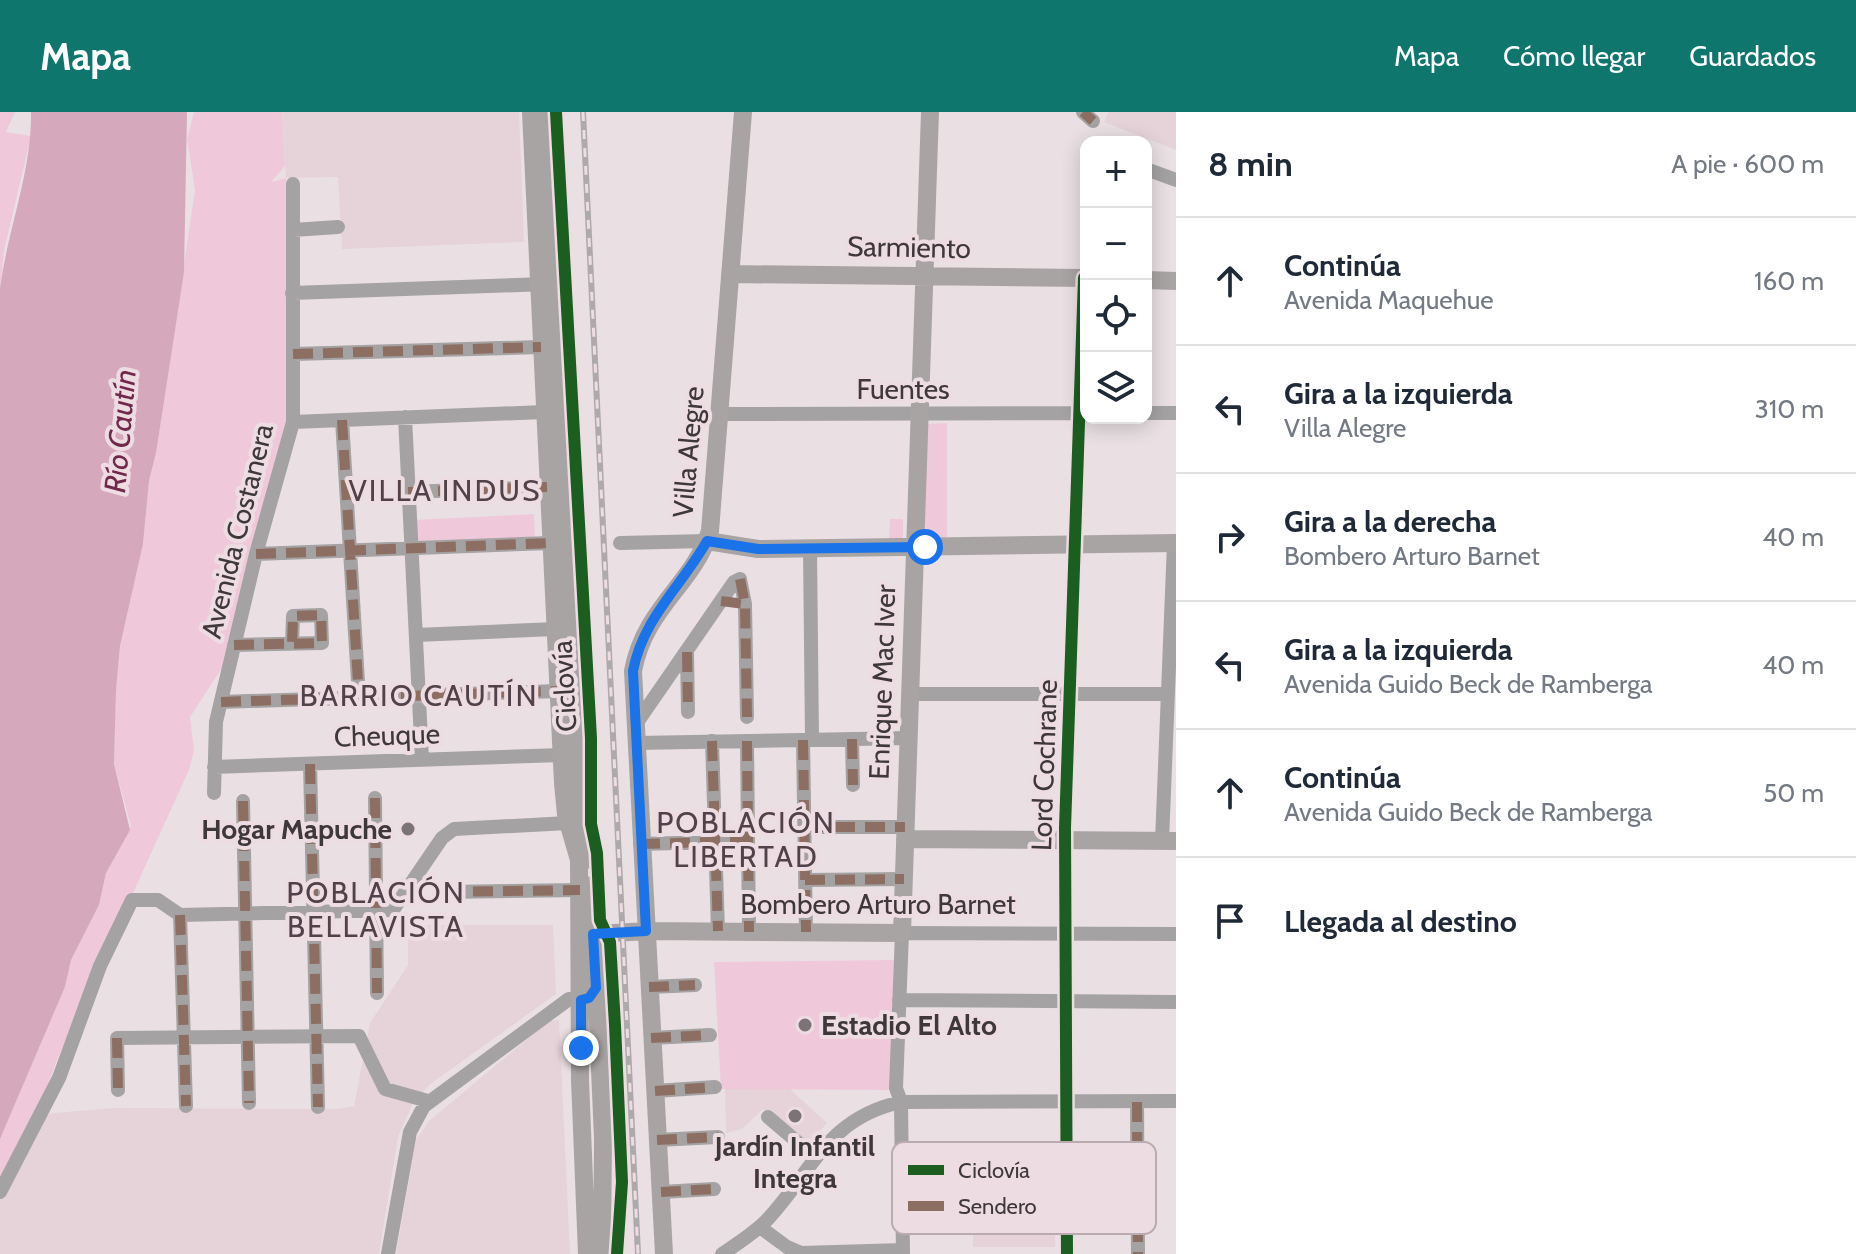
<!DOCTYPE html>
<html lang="es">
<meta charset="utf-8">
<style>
:root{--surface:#fff;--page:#f6f6f7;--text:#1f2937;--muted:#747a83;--line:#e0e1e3;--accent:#0f766e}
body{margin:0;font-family:Cabin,sans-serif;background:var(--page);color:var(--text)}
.controls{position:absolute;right:24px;top:24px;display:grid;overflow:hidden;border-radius:16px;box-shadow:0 4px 20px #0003}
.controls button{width:72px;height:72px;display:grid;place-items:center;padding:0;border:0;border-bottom:2px solid var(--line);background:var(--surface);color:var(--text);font:40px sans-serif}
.stop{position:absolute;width:24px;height:24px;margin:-18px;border:6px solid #1a73e8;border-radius:50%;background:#fff}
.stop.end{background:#1a73e8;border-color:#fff;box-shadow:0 2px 8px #0008}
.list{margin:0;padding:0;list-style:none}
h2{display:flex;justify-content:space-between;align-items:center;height:104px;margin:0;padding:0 32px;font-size:34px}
h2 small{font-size:26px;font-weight:400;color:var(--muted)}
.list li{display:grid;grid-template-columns:52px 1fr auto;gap:24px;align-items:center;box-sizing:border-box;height:128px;padding:0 32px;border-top:2px solid var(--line)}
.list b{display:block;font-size:30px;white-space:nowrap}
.list p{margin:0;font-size:26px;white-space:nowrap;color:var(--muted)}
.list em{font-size:26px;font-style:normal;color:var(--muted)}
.icon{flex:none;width:44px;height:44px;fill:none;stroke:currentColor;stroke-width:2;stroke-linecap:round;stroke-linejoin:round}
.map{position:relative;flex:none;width:1176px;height:1142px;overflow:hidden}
header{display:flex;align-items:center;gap:48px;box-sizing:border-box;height:112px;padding:0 40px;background:var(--accent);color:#fff}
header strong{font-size:38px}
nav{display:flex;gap:44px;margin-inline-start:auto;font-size:28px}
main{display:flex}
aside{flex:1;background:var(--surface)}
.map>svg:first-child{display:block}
</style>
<header>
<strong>Mapa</strong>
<nav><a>Mapa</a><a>Cómo llegar</a><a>Guardados</a></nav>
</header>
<main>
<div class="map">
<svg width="1176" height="1142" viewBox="0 0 1176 1142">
<rect width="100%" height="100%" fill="#eae0e4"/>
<path fill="#e5d3d9" d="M 282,0 L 519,0 L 524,130 L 342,137 L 338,65 L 286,66 Z
M 1109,0 L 1176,0 L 1176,38 L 1104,10 Z
M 408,813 L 553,813 L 556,882 L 429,973 L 413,991 L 398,1025 L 379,1142 L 0,1142 L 0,1080 L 43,1002 L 113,996 L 337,997 L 354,994 L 370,911 L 408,853 Z
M 559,908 L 570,1142 L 396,1142 L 416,1028 L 429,1009 L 549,909 Z
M 725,977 L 790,977 L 827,1011 L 807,1034 L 763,997 L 742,1017 L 726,1021 Z
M 973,1040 L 1055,1040 L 1055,1135 L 973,1135 Z"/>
<path fill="#efc9d9" d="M 0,0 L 15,0 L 6,20 L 31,24 L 4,139 L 0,176 Z
M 194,0 L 282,0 L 285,54 L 271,70 L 286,66 L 286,308 L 222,556 L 190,605 L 194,638 L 189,658 L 56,950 L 39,1001 L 17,1032 L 0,1068 L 0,1027 L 65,875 L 71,848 L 99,793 L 106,761 L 131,714 L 114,652 L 116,579 L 120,534 L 143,432 L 149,369 L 156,341 L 195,78 L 187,27 Z
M 947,311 L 947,430 L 924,428 L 926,312 Z
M 534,402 L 535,426 L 416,432 L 414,408 Z
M 890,407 L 903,407 L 903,427 L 889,427 Z
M 894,848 L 891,978 L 721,977 L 714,850 Z"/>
<path fill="#d5a9bb" d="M 31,0 L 187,0 L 184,160 L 156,341 L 149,369 L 143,432 L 120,534 L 116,579 L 114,652 L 130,718 L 106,761 L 99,793 L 71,848 L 65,875 L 0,1027 L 0,176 C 8,117 32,59 31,0 Z"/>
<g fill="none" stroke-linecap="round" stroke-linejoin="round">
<path stroke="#a4a2a2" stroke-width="14" d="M 1083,0 L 1093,9
M 1146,57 L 1176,68
M 293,118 L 338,115
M 292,181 L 547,172
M 293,242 L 541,235
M 1146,301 L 1176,301
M 720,302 L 1086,301
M 405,305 L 422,648
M 342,308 L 359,586
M 293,310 L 544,300
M 408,380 L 547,375
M 620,431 L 707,429
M 810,437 L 812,627
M 256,442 L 550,431
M 416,523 L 555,517
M 234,533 L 322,531 L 321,503 L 293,504 L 292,532
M 687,540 L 688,600
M 910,582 L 1168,582
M 221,590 L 559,579
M 636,612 L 734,470 L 740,467 L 745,492 L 747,605
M 852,627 L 853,673
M 803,628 L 806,820
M 712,629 L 718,819
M 747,629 L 749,820
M 636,631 L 908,626
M 310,652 L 318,995
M 214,655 L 562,643
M 214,681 L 216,610 L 256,442 L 293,310 L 293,72
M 375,686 L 377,881
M 243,689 L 249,991
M 805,715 L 905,715
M 1162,729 L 1174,431
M 640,732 L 748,729
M 805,768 L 904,767
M 443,780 L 580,778
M 180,803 L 393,798 L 442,726 L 454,717 L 568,711
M 180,803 L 186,994
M 649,875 L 695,873
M 899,888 L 1176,890
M 651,926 L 710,923
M 118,978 L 117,926 L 359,924 L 385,977 L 428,989
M 655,979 L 715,975
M 1137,990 L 1138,1142
M 768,1005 L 815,1045
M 657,1028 L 718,1025
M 0,1080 L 59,966 L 100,854 L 132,788 L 158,788 L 180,803
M 661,1080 L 714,1077
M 760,1115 L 787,1135 L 801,1141 L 903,1138
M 388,1142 L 410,1020 L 424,994 L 569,887 L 589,886
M 722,1142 C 737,1132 753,1122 766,1109 C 813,1059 827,1006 901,990 L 1176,989
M 903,1142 L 901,990 L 896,976 L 902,821 L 1176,822
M 1067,1142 L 1065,716 L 1084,166"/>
<path stroke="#a9a4a4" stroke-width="18" d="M 531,0 L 563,671 L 566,703 L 579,748 L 580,968 L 587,1142
M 546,0 L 581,690 L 591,748
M 730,162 L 1086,166
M 1146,168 L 1176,169
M 707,429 L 758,437 L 1176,431
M 905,727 L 1176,729
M 592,773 L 603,1026 L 602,1142
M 582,823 L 646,819 L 902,821 L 930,0
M 664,1142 L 633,559 C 645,495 693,473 710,419 L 743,0"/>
<g stroke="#aea9aa" stroke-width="6">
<path id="rail" d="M 583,0 L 638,1142"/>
</g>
<use href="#rail" stroke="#eedce3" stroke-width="3" stroke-dasharray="9" stroke-linecap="butt"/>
<path stroke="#8d6e63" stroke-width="10" stroke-dasharray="20 10" stroke-linecap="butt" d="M 1083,0 L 1093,9
M 293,242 L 541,235
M 342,308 L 359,586
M 408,380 L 547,375
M 256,442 L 550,431
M 740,467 L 745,492 L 747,605
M 721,489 L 745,492
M 234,533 L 322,531 L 321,503 L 293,504 L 292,532
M 687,540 L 688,600
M 221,590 L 559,579
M 852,627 L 853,673
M 803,628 L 806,820
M 712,629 L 718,819
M 747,629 L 749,820
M 310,652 L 318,995
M 375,686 L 377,881
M 243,689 L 249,991
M 805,715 L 905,715
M 640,732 L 748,729
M 805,768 L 904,767
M 443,780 L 580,778
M 180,803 L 186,994
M 649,875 L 695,873
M 117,926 L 118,978
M 651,926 L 710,923
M 655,979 L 715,975
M 1137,990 L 1138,1142
M 657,1028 L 718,1025
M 661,1080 L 714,1077"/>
<g stroke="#eedce3" stroke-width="17">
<path id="cycleway" d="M 556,0 L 591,626 L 591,712 L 597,741 L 600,808 L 610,830 L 615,913 L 622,1070 L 617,1142
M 1067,1142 L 1065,716 L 1084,166"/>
</g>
<use href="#cycleway" stroke="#1b5e20" stroke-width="12"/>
</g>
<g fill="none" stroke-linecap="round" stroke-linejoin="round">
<path stroke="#1a73e8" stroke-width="10" d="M 581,936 L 581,888 L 589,886 L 596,876 L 593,822 L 646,819 L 633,559 C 643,506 681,475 707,429 L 758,437 L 925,435"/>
</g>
<g fill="#7b7376" stroke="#eedce3" stroke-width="3">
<circle cx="408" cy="717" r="8"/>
<circle cx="805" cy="913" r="8"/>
<circle cx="795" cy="1004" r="8"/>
</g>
<g text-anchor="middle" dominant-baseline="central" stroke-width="8" stroke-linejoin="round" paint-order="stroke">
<g font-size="28" fill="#3f383a" stroke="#eedce3">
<text transform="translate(909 135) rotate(1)">Sarmiento</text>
<text x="903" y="277">Fuentes</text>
<text transform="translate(688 340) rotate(-85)">Villa Alegre</text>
<text transform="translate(237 419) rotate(-76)">Avenida Costanera</text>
<text transform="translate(882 570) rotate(-88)">Enrique Mac Iver</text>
<text transform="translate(564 574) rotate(-93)">Ciclovía</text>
<text transform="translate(387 623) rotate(-2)">Cheuque</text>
<text transform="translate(1044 653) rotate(-88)">Lord Cochrane</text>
<text x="878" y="792">Bombero Arturo Barnet</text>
</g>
<g font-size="28" font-weight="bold" fill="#3f383a" stroke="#eedce3" text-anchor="end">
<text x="392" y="717">Hogar Mapuche</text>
<text x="821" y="913" text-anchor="start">Estadio El Alto</text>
<text x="795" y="1034" text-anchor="middle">Jardín Infantil<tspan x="795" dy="32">Integra</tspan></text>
</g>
<g font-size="30" font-style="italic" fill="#70294b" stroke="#eedce3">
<text transform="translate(120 319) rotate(-85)">Río Cautín</text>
</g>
<g font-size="30" letter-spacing="2" fill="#504248" stroke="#eedce3">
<text x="445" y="378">VILLA INDUS</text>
<text x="419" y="583">BARRIO CAUTÍN</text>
<text x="746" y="710">POBLACIÓN<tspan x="746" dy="34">LIBERTAD</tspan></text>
<text x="376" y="780">POBLACIÓN<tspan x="376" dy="34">BELLAVISTA</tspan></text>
</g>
</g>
<rect x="892" y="1030" width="264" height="92" rx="12" fill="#eedce3" stroke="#baabb0" stroke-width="2"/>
<rect x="908" y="1053" width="36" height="10" fill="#1b5e20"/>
<rect x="908" y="1089" width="36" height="10" fill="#8d6e63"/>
<g font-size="22" fill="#3f383a">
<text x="958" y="1066">Ciclovía</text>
<text x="958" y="1102">Sendero</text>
</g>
</svg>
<div class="controls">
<button>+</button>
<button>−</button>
<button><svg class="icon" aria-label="locate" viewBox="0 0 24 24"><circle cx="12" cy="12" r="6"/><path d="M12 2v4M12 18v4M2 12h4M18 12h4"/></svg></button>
<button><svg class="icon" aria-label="layers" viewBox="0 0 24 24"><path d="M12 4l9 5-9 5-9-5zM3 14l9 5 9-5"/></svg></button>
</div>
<div class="stop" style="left:925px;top:435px"></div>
<div class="stop end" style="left:581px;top:936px"></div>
</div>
<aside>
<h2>8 min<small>A pie · 600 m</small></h2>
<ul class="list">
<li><svg class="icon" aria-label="ahead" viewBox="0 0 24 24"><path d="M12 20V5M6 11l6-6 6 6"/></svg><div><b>Continúa</b><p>Avenida Maquehue</p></div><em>160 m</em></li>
<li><svg class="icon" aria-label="left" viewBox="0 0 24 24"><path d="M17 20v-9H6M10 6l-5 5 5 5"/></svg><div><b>Gira a la izquierda</b><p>Villa Alegre</p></div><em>310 m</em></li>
<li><svg class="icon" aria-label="right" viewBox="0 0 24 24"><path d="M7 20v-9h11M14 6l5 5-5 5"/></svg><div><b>Gira a la derecha</b><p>Bombero Arturo Barnet</p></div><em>40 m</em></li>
<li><svg class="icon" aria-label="left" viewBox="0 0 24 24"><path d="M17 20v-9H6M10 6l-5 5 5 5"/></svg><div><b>Gira a la izquierda</b><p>Avenida Guido Beck de Ramberga</p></div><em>40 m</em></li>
<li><svg class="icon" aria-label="ahead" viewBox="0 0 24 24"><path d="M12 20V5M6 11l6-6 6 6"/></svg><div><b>Continúa</b><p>Avenida Guido Beck de Ramberga</p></div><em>50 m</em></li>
<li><svg class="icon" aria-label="arrive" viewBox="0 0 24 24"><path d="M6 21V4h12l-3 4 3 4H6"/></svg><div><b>Llegada al destino</b></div></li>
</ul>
</aside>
</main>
